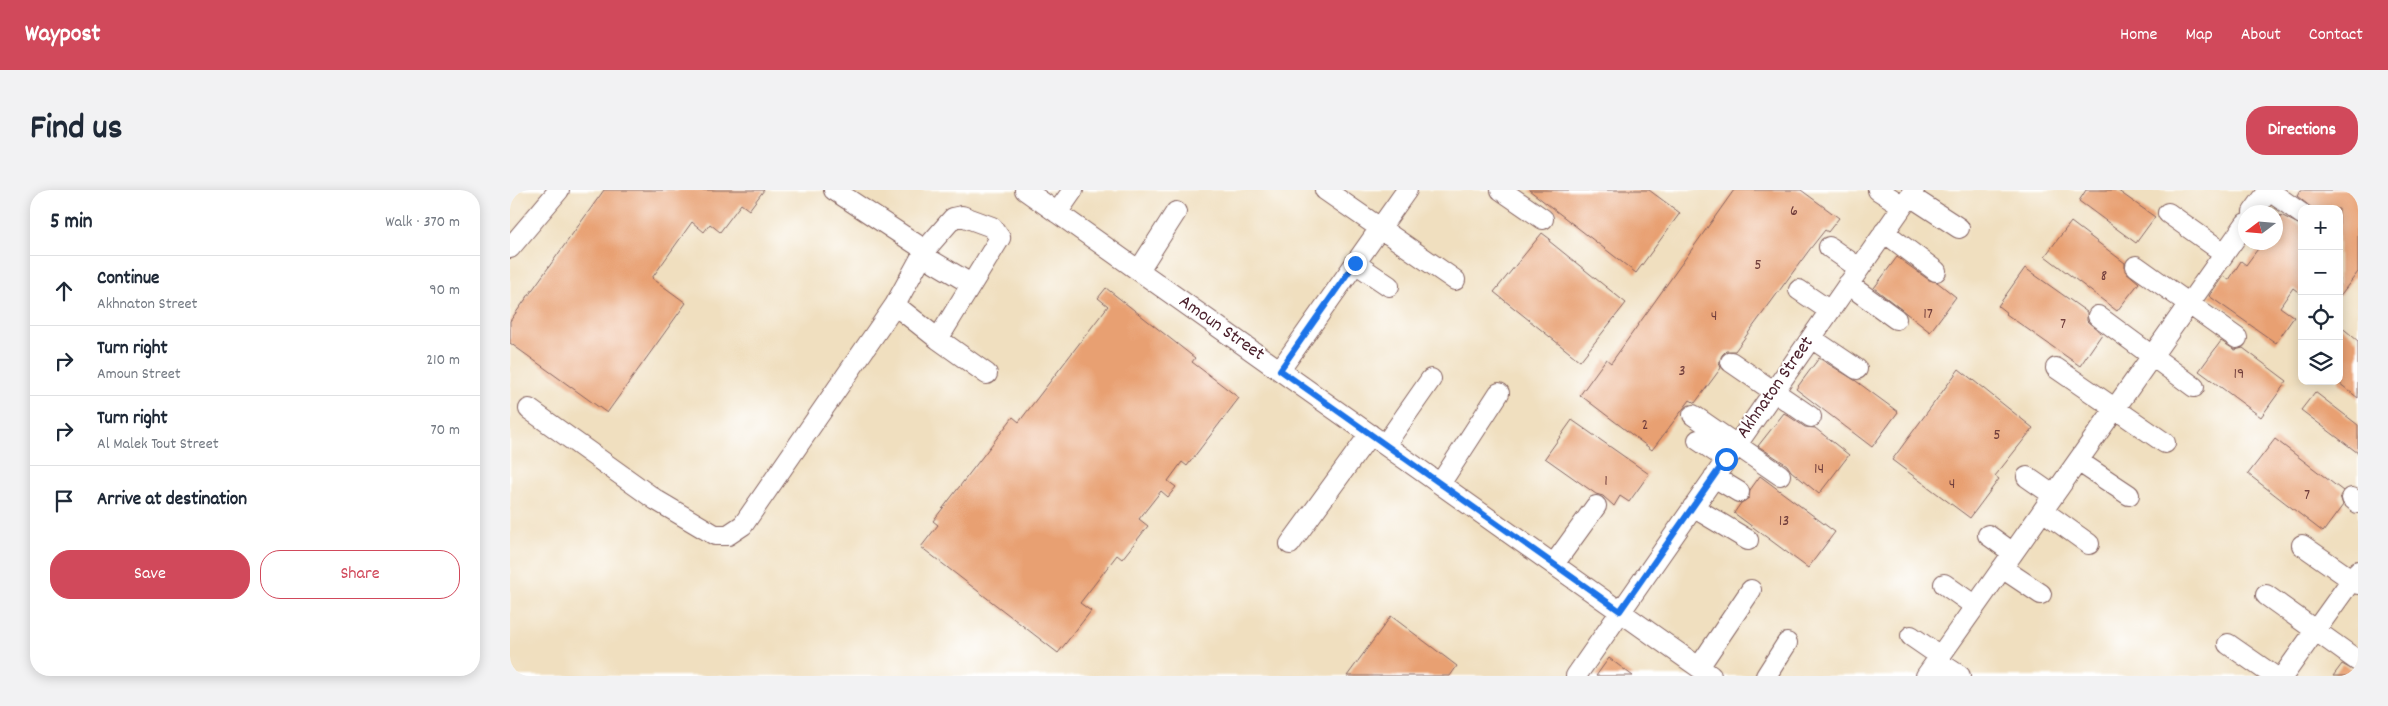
<!DOCTYPE html>
<meta charset="utf-8">
<style>
:root{--surface:#fff;--page:#f2f2f3;--text:#1f2937;--muted:#747a83;--line:#e0e1e3;--accent:#d1495b}
body{margin:0;font-family:Dekko,sans-serif;background:var(--page);color:var(--text)}
.controls{position:absolute;right:15px;top:15px;display:grid;overflow:hidden;border-radius:10px;box-shadow:0 2px 12px #0003}
.controls button{width:45px;height:45px;display:grid;place-items:center;padding:0;border:0;border-bottom:1px solid var(--line);background:var(--surface);color:var(--text);font:25px sans-serif}
.compass{position:absolute;left:1728px;top:15px;width:45px;height:45px;border-radius:50%;background:var(--surface);box-shadow:0 2px 12px #0003;rotate:254deg}
.stop{position:absolute;width:15px;height:15px;margin:-11px;border:4px solid #1a73e8;border-radius:50%;background:#fff}
.stop.end{background:#1a73e8;border-color:#fff;box-shadow:0 1px 5px #0008}
.list{margin:0;padding:0;list-style:none}
h2{display:flex;justify-content:space-between;align-items:center;height:65px;margin:0;padding:0 20px;font-size:21px}
h2 small{font-size:16px;font-weight:400;color:var(--muted)}
.list li{display:grid;grid-template-columns:32px 1fr auto;gap:15px;align-items:center;box-sizing:border-box;height:70px;padding:0 20px;border-top:1px solid var(--line)}
.list b{display:block;font-size:19px;white-space:nowrap}
.list p{margin:0;font-size:16px;white-space:nowrap;color:var(--muted)}
.list em{font-size:16px;font-style:normal;color:var(--muted)}
.actions{display:flex;gap:10px;padding:15px 20px}
.actions a{flex:1;padding:11px 0;border:1px solid var(--accent);border-radius:20px;text-align:center;font-size:18px;color:var(--accent)}
.actions .main{background:var(--accent);color:#fff}
.icon{flex:none;width:28px;height:28px;fill:none;stroke:currentColor;stroke-width:2;stroke-linecap:round;stroke-linejoin:round}
.map{position:relative;flex:none;width:1848px;height:486px;overflow:hidden;border-radius:20px}
header{display:flex;align-items:center;gap:30px;box-sizing:border-box;height:70px;padding:0 25px;background:var(--accent);color:#fff}
header strong{font-size:24px}
nav{display:flex;gap:28px;margin-inline-start:auto;font-size:18px}
.intro{display:flex;align-items:center;justify-content:space-between;box-sizing:border-box;height:120px;padding:0 30px}
h1{margin:0;font-size:35px}
.button{padding:12px 22px;border-radius:20px;background:var(--accent);color:#fff;font-size:18px;font-weight:700}
main{display:flex;gap:30px;padding:0 30px}
aside{flex:1;background:var(--surface);border-radius:20px;box-shadow:0 2px 12px #0003}
.map>svg:first-child{display:block}
</style>
<header>
<strong>Waypost</strong>
<nav><a>Home</a><a>Map</a><a>About</a><a>Contact</a></nav>
</header>
<div class="intro"><h1>Find us</h1><a class="button">Directions</a></div>
<main>
<aside>
<h2>5 min<small>Walk · 370 m</small></h2>
<ul class="list">
<li><svg class="icon" aria-label="ahead" viewBox="0 0 24 24"><path d="M12 20V5M6 11l6-6 6 6"/></svg><div><b>Continue</b><p>Akhnaton Street</p></div><em>90 m</em></li>
<li><svg class="icon" aria-label="right" viewBox="0 0 24 24"><path d="M7 20v-9h11M14 6l5 5-5 5"/></svg><div><b>Turn right</b><p>Amoun Street</p></div><em>210 m</em></li>
<li><svg class="icon" aria-label="right" viewBox="0 0 24 24"><path d="M7 20v-9h11M14 6l5 5-5 5"/></svg><div><b>Turn right</b><p>Al Malek Tout Street</p></div><em>70 m</em></li>
<li><svg class="icon" aria-label="arrive" viewBox="0 0 24 24"><path d="M6 21V4h12l-3 4 3 4H6"/></svg><div><b>Arrive at destination</b></div></li>
</ul>
<div class="actions"><a class="main">Save</a><a>Share</a></div>
</aside>
<div class="map">
<svg width="1848" height="486" viewBox="0 0 1848 486">
<rect width="100%" height="100%" fill="#fff"/>
<filter id="ink" filterUnits="userSpaceOnUse"><feTurbulence type="fractalNoise" baseFrequency=".02" numOctaves="2"/><feDisplacementMap in="SourceGraphic" scale="10" xChannelSelector="R" yChannelSelector="G"/><feConvolveMatrix kernelMatrix="1 2 1 2 8 2 1 2 1" color-interpolation-filters="sRGB"/></filter>
<filter id="wash" filterUnits="userSpaceOnUse"><feTurbulence type="fractalNoise" baseFrequency=".0096" numOctaves="4" result="noise"/><feDisplacementMap in="SourceGraphic" scale="20" xChannelSelector="R" yChannelSelector="G"/><feGaussianBlur stdDeviation="1.12" result="paint"/><feColorMatrix in="noise" values="0 0 0 0 0 0 0 0 0 0 0 0 0 0 0 0 0 1.4 0 .05"/><feComposite in="paint" operator="in"/></filter>
<g filter="url(#wash)">
<rect width="100%" height="100%" fill="#f0dfbf"/>
<g id="blocks">
<path fill="#e8a072" d="M 94,0 L 254,0 L 239,20 L 231,14 L 210,42 L 200,34 L 194,42 L 182,32 L 142,88 L 176,113 L 97,223 L 0,153 L 0,131 Z
M 1019,0 L 1139,0 L 1170,23 L 1126,83 Z
M 1224,0 L 1291,0 L 1329,28 L 1318,42 L 1315,40 L 1300,59 L 1225,161 L 1216,161 L 1212,165 L 1209,172 L 1211,178 L 1185,213 L 1180,210 L 1142,260 L 1070,205 L 1096,169 L 1101,173 Z
M 1576,0 L 1607,0 L 1645,27 L 1626,53 L 1569,11 Z
M 1791,0 L 1848,0 L 1848,82 L 1829,107 L 1829,19 L 1803,19 L 1787,6 Z
M 1771,25 L 1792,36 L 1792,105 L 1783,98 L 1770,117 L 1784,127 L 1766,153 L 1699,106 L 1713,86 L 1719,90 L 1731,71 L 1736,75 L 1753,52 L 1766,52 L 1766,33 Z
M 1561,32 L 1615,73 L 1615,81 L 1629,93 L 1607,121 L 1535,66 Z
M 1032,43 L 1040,49 L 1039,51 L 1116,113 L 1070,171 L 984,102 Z
M 1387,67 L 1419,90 L 1427,92 L 1446,107 L 1420,142 L 1364,98 Z
M 1515,78 L 1577,122 L 1577,131 L 1592,144 L 1570,176 L 1496,124 L 1497,123 L 1488,116 Z
M 596,98 L 685,168 L 682,172 L 729,208 L 677,276 L 672,272 L 658,291 L 666,297 L 658,307 L 651,301 L 629,329 L 638,336 L 612,369 L 607,365 L 570,413 L 581,421 L 548,463 L 411,357 L 428,335 L 423,331 L 503,227 L 509,232 L 598,116 L 588,108 Z
M 1829,135 L 1848,151 L 1848,208 L 1829,193 Z
M 1711,151 L 1725,160 L 1733,158 L 1777,191 L 1751,227 L 1689,181 Z
M 1309,168 L 1346,191 L 1388,222 L 1362,257 L 1286,199 Z
M 1449,179 L 1523,238 L 1485,286 L 1489,289 L 1460,328 L 1382,270 Z
M 1805,202 L 1848,235 L 1848,263 L 1791,220 Z
M 1274,223 L 1295,237 L 1305,238 L 1339,265 L 1309,304 L 1281,281 L 1277,275 L 1248,256 Z
M 1062,230 L 1139,284 L 1119,312 L 1110,306 L 1104,316 L 1093,306 L 1086,304 L 1035,268 Z
M 1765,249 L 1833,301 L 1830,306 L 1833,315 L 1813,342 L 1738,284 Z
M 1250,286 L 1325,342 L 1298,378 L 1224,323 L 1231,313 L 1239,308 L 1240,300 Z
M 881,426 L 947,476 L 940,486 L 837,486 Z
M 1099,468 L 1123,486 L 1086,486 Z
M 1832,474 L 1848,483 L 1848,486 L 1823,486 Z"/>
</g>
</g>
<g filter="url(#ink)">
<use href="#blocks" fill-opacity="0" stroke="#84625f" stroke-width="1"/>
<g fill="none" stroke-linecap="round" stroke-linejoin="round">
<g stroke="#84625f" stroke-width="22">
<path id="minor" d="M 515,0 L 1201,486
M 815,0 L 945,90
M 991,0 L 1033,29
M 1368,0 L 1393,16
M 1758,0 L 1792,24
M 1400,6 L 1449,38
M 1743,22 L 1759,0
M 547,23 L 563,0
M 1658,23 L 1714,63
M 1374,42 L 1426,81
M 1319,57 L 1349,78
M 0,58 L 49,0
M 415,60 L 443,28 L 452,26 L 482,37 L 490,48 L 428,149
M 412,65 L 461,94
M 845,73 L 879,96
M 1626,76 L 1727,148
M 629,80 L 666,22
M 1338,94 L 1386,129
M 1289,100 L 1320,121
M 385,115 L 428,149 L 477,184
M 1588,126 L 1684,197
M 1301,148 L 1347,179
M 1221,172 L 1301,227
M 1546,178 L 1655,253
M 770,180 L 897,0
M 19,219 L 146,310 L 205,345 L 218,345 L 233,335 L 385,115 L 415,60 L 324,0
M 1183,225 L 1270,285
M 1188,250 L 1216,269
M 875,255 L 921,189
M 1568,271 L 1619,305
M 1204,287 L 1229,302
M 1517,287 L 1543,305
M 930,294 L 989,203
M 1842,308 L 1848,313
M 1183,317 L 1238,350
M 1533,321 L 1579,354
M 1478,345 L 1503,363
M 780,354 L 860,244
M 1792,355 L 1848,394
M 1044,374 L 1086,316
M 1492,378 L 1531,404
M 1434,394 L 1465,416
M 1756,405 L 1848,471
M 1401,446 L 1430,466
M 1718,454 L 1764,486
M 1427,471 L 1450,486
M 1189,477 L 1241,400
M 1066,486 L 1404,0
M 1256,486 L 1277,453
M 1416,486 L 1736,33
M 1773,486 L 1848,381"/>
</g>
<use href="#minor" stroke="#fff" stroke-width="20"/>
</g>
</g>
<g fill="none" stroke-linecap="round" stroke-linejoin="round" filter="url(#ink)">
<path stroke="#1a73e8" stroke-width="6" d="M 845,73 L 770,180 L 1110,421 L 1216,269"/>
</g>
<g text-anchor="middle" dominant-baseline="central" stroke-width="4" stroke-linejoin="round" paint-order="stroke">
<g font-size="16" fill="#723f3d">
<text x="1284" y="21">6</text>
<text x="1248" y="75">5</text>
<text x="1594" y="86">8</text>
<text x="1418" y="124">17</text>
<text x="1204" y="126">4</text>
<text x="1553" y="134">7</text>
<text x="1172" y="181">3</text>
<text x="1729" y="184">19</text>
<text x="1135" y="235">2</text>
<text x="1487" y="245">5</text>
<text x="1309" y="279">14</text>
<text x="1096" y="291">1</text>
<text x="1442" y="294">4</text>
<text x="1797" y="305">7</text>
<text x="1274" y="331">13</text>
</g>
<g font-size="19" fill="#4a1f2b" stroke="#fff">
<text transform="translate(711 139) rotate(35)">Amoun Street</text>
<text transform="translate(1266 198) rotate(-55)">Akhnaton Street</text>
</g>
</g>
</svg>
<div class="controls">
<button>+</button>
<button>−</button>
<button><svg class="icon" aria-label="locate" viewBox="0 0 24 24"><circle cx="12" cy="12" r="6"/><path d="M12 2v4M12 18v4M2 12h4M18 12h4"/></svg></button>
<button><svg class="icon" aria-label="layers" viewBox="0 0 24 24"><path d="M12 4l9 5-9 5-9-5zM3 14l9 5 9-5"/></svg></button>
</div>
<svg class="compass" viewBox="-18 -18 36 36"><path d="M0-13l5 13h-10z" fill="#e53935"/><path d="M0 13l5-13h-10z" fill="#747a83"/></svg>
<div class="stop" style="left:1216px;top:269px"></div>
<div class="stop end" style="left:845px;top:73px"></div>
</div>
</main>
